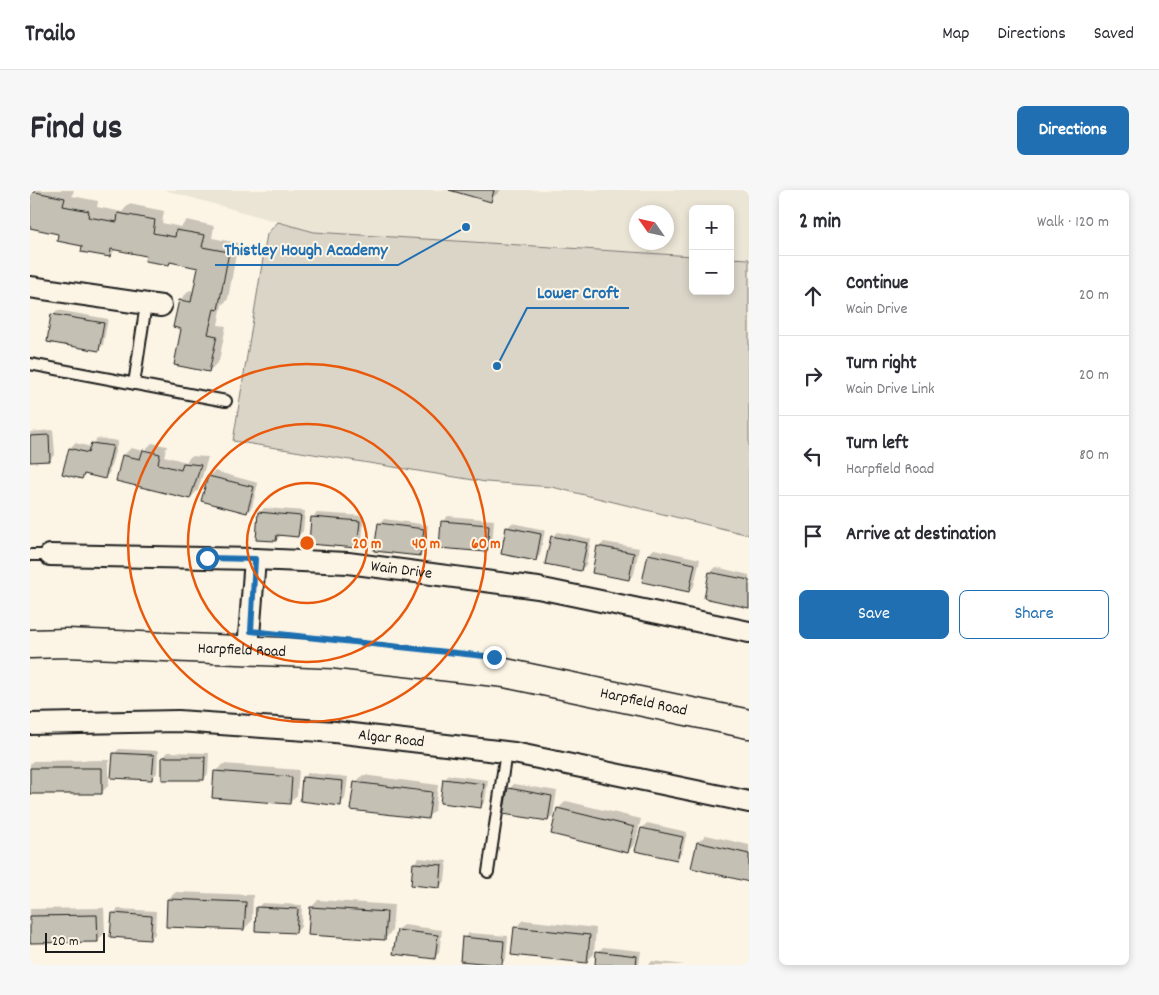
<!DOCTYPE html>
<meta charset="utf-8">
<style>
:root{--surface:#fff;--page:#f7f7f7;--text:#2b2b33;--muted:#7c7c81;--line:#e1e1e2;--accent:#1f6fb2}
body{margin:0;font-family:Dekko,sans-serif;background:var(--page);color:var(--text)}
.controls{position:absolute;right:15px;top:15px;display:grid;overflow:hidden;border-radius:8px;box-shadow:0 2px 8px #0003}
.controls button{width:45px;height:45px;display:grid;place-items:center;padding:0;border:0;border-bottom:1px solid var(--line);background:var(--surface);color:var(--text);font:25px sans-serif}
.compass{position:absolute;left:599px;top:15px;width:45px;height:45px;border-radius:50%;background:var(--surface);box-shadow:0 2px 8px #0003;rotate:304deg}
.scale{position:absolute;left:15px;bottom:12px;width:60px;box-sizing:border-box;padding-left:5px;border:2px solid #1c1c1c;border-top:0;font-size:14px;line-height:18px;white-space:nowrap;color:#1c1c1c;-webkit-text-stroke:4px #fcf5e5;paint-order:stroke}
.stop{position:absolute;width:15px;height:15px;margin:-11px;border:4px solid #1f6fb2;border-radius:50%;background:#fff}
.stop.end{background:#1f6fb2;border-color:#fff;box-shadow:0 1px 5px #0008}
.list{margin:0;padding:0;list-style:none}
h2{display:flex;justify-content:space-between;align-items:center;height:65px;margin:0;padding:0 20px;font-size:21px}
h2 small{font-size:16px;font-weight:400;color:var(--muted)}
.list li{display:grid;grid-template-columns:32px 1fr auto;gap:15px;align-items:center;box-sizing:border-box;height:80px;padding:0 20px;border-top:1px solid var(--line)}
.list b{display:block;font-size:19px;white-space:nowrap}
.list p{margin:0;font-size:16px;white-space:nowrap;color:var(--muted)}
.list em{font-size:16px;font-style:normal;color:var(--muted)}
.actions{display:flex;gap:10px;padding:15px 20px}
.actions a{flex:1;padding:11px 0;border:1px solid var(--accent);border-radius:8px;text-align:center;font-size:18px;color:var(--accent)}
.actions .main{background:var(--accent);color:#fff}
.icon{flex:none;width:28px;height:28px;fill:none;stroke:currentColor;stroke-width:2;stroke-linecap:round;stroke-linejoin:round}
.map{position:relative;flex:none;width:719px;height:775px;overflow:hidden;border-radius:8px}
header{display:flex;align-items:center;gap:30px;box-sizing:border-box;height:70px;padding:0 25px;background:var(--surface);border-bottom:1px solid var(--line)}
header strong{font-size:24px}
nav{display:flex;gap:28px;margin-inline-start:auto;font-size:18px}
.intro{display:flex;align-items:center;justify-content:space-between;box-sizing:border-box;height:120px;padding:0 30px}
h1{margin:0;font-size:35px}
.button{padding:12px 22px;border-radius:8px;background:var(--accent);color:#fff;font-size:18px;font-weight:700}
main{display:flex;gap:30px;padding:0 30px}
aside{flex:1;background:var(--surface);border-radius:8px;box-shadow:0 2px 8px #0003}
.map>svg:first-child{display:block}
</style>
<header>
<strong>Trailo</strong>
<nav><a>Map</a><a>Directions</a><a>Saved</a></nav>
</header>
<div class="intro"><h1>Find us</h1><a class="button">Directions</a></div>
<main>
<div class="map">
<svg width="719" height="775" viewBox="0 0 719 775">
<rect width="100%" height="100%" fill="#fcf5e5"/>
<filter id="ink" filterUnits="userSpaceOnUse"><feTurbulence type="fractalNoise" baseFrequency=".02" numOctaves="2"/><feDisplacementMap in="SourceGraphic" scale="10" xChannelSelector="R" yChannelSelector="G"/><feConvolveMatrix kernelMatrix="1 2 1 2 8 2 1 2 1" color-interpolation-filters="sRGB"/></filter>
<g filter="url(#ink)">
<path fill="#ebe5d6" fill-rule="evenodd" d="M 134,0 L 719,0 L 719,69 L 700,68 L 700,19 L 663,19 L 663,66 L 284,42 ZM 606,22 L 636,22 L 636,52 L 606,52 Z"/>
<path fill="#dbd5c8" stroke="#7c7872" d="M 248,32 L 284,42 L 663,66 L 663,101 L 700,101 L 700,68 L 719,69 L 719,345 L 522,297 L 456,292 L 203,251 L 237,44 Z"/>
<path fill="#0003" d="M 44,0 L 42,6 L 68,11 L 67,17 L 92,22 L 99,14 L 134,21 L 132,33 L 151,37 L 157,30 L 184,36 L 182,48 L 208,53 L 198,109 L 192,115 L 188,135 L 196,136 L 189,171 L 179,181 L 153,138 L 150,110 L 160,100 L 164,101 L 169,77 L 142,71 L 139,74 L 118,65 L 86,59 L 80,66 L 29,43 L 0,37 L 1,0 Z
M 423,0 L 471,0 L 460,10 Z
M 27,120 L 78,129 L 73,155 L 68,160 L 23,125 Z
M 23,240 L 25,264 L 20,269 L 0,271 L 0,242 Z
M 67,248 L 88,251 L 79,283 L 74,288 L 57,283 L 52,288 L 40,258 L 45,253 L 61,257 Z
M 122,253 L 137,256 L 134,266 L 156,272 L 161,266 L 178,267 L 168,300 L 160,308 L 94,265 L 101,258 L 114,261 Z
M 184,281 L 228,293 L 222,317 L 217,322 L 179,286 Z
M 234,318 L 275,321 L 273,341 L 268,346 L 251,345 L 246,350 L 230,323 Z
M 287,323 L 334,326 L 332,352 L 327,357 L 282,328 Z
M 418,326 L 464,330 L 462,356 L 457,361 L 413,331 Z
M 354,329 L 398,335 L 395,360 L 390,365 L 349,334 Z
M 482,333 L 515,340 L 510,365 L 506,370 L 477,338 Z
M 527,342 L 561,349 L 556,375 L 551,380 L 522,347 Z
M 574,352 L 609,358 L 604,384 L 599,389 L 569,357 Z
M 624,359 L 670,369 L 664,396 L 659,401 L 619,364 Z
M 686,377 L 719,385 L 719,417 L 675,408 L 681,382 Z
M 89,559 L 128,561 L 127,583 L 122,588 L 84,564 Z
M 138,562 L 179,563 L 178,584 L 173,589 L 134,567 Z
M 79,570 L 79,595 L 71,603 L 0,603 L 0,574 L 3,571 Z
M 193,574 L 269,580 L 267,605 L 260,612 L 185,582 Z
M 278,583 L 318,587 L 315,609 L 310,614 L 273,588 Z
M 333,585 L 408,595 L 405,620 L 397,628 L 325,593 Z
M 419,585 L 458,590 L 455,612 L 450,617 L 414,590 Z
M 484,594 L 527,601 L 523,625 L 518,630 L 479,599 Z
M 536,611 L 611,629 L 605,654 L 597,662 L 528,619 Z
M 617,633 L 657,642 L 652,663 L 647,668 L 612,638 Z
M 676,645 L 719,655 L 719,690 L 668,652 Z
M 389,668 L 417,671 L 415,691 L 410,696 L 384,673 Z
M 146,702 L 223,705 L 222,731 L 214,739 L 138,709 Z
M 288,710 L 364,715 L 362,741 L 355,749 L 281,718 Z
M 232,713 L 272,715 L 271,737 L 266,742 L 227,718 Z
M 74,718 L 75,743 L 67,751 L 0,752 L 0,719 Z
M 88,719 L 126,721 L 125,744 L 120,749 L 83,724 Z
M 493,730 L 566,738 L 564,764 L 556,772 L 485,738 Z
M 373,735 L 412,740 L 409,763 L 404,768 L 368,740 Z
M 439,743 L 478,746 L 476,769 L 471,774 L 434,748 Z
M 573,757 L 611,761 L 609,775 L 566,775 L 568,762 Z
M 622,771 L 655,775 L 619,775 Z"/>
<path fill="#c4c0b3" stroke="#1c1c1c" d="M 419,0 L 464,0 L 461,12 Z
M 0,1 L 35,8 L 33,16 L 59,21 L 58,27 L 87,32 L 88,23 L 125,30 L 123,43 L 145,47 L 146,40 L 175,45 L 172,57 L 199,62 L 188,120 L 184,119 L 178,144 L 187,146 L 179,182 L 144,175 L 151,139 L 143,137 L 149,110 L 161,112 L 168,78 L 140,72 L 139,75 L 115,71 L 116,66 L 81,59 L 80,67 L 51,62 L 52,56 L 27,51 L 28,44 L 0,38 Z
M 21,124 L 74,133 L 69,161 L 17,152 Z
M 19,245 L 20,271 L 0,272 L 0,246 Z
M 61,253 L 83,256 L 75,289 L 54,284 L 52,289 L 32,284 L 39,258 L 58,263 Z
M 113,260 L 130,264 L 128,274 L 151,280 L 153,273 L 171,275 L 160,309 L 86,291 L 92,265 L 110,269 Z
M 178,286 L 224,297 L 217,323 L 171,311 Z
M 228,322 L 271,326 L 268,347 L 247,345 L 246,351 L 226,350 Z
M 281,327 L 330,331 L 327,358 L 279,354 Z
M 411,331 L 459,335 L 457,362 L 409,358 Z
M 348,333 L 394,339 L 390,366 L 344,361 Z
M 476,337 L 511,344 L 506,371 L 471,364 Z
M 521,346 L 557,353 L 551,381 L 515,374 Z
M 567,356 L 604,363 L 599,390 L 562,383 Z
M 618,364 L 665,374 L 659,402 L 612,392 Z
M 679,382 L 719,390 L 719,418 L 674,408 Z
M 83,563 L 124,565 L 122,590 L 81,588 Z
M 132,567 L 175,567 L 174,590 L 132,590 Z
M 0,578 L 72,578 L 72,604 L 0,604 Z
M 184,581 L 262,587 L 260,614 L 182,608 Z
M 272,587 L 313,591 L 311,616 L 270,611 Z
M 413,589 L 454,594 L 451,618 L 410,613 Z
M 324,592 L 402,602 L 398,629 L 320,620 Z
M 478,598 L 522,606 L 518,631 L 473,624 Z
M 527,618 L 604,637 L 598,663 L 521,644 Z
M 611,638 L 653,647 L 647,670 L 605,661 Z
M 667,652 L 719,664 L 719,692 L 661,678 Z
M 383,673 L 412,675 L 410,698 L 381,695 Z
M 137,709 L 216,712 L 214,740 L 136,737 Z
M 226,717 L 268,719 L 266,743 L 225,741 Z
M 280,717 L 357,722 L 355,750 L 278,745 Z
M 82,723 L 122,726 L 120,750 L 80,747 Z
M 67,725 L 68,752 L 0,753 L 0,726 Z
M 484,737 L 560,745 L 557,773 L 481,765 Z
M 367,740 L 408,745 L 405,769 L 363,764 Z
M 432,747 L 474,751 L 472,775 L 430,771 Z
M 566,761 L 607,766 L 606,775 L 565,775 Z"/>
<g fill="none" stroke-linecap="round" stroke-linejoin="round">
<g stroke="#1c1c1c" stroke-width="14">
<path id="lane" d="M 0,174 L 196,211
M 104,194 L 116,114
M 0,365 L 20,365
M 458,682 L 476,562"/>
</g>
<g stroke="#1c1c1c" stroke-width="24">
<g id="street">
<path d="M 0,97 L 131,116"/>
<path id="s1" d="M 20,365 L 225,369 L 318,373 L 508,398 L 719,442"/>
<path d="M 218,459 L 225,369"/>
<path id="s2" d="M 0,534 L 148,531 L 305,542 L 484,563 L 719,612"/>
</g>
</g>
<g stroke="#1c1c1c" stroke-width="31">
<g id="secondary">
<path id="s3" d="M 0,454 L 37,453 L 303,464 L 475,483 L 719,534"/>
</g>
</g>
<use href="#lane" stroke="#fcf5e5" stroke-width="10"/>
<use href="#street" stroke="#fcf5e5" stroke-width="20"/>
<use href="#secondary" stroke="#fcf5e5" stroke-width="28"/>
</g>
</g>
<g fill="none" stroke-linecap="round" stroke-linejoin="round" filter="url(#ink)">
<path stroke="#1f6fb2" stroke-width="6" d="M 177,368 L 225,369 L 221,441 L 464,467"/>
</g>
<g fill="none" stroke="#e8590c" stroke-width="2.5">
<circle cx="277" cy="353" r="60"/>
<circle cx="277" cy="353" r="119"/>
<circle cx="277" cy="353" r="179"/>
</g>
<g text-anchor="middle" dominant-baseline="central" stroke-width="4" stroke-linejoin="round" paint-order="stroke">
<g font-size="16" fill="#1c1c1c" stroke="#fcf5e5">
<text stroke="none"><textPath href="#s1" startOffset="352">Wain Drive</textPath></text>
<text stroke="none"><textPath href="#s3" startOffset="212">Harpfield Road</textPath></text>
<text stroke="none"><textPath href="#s3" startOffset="618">Harpfield Road</textPath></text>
<text stroke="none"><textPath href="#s2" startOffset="362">Algar Road</textPath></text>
</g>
</g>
<circle cx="277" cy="353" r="8" fill="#e8590c" stroke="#fcf5e5" stroke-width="2.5"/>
<g font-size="15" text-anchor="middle" font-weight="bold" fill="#e8590c" stroke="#fcf5e5" stroke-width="4" stroke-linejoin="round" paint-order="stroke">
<text x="337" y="358">20 m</text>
<text x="396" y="358">40 m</text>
<text x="456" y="358">60 m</text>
</g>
<path fill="none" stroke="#1f6fb2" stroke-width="2" d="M436 37L368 75H185M467 176L497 118H599"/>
<g fill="#1f6fb2" stroke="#fcf5e5" stroke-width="2">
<circle cx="436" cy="37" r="5"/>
<circle cx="467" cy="176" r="5"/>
</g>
<g font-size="18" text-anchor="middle" font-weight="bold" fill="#1f6fb2" stroke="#fcf5e5" stroke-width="4" stroke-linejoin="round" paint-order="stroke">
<text x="276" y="65">Thistley Hough Academy</text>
<text x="548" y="108">Lower Croft</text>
</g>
</svg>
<div class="controls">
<button>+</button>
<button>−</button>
</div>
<svg class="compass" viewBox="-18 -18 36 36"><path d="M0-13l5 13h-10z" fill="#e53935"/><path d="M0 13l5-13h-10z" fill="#7c7c81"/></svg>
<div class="scale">20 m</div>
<div class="stop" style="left:177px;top:368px"></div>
<div class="stop end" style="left:464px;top:467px"></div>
</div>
<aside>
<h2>2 min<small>Walk · 120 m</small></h2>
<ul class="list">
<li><svg class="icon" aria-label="ahead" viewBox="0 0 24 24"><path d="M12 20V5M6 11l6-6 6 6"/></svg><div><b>Continue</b><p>Wain Drive</p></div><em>20 m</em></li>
<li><svg class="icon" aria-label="right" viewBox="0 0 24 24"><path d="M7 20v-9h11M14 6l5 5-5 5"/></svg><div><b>Turn right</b><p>Wain Drive Link</p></div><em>20 m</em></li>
<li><svg class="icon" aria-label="left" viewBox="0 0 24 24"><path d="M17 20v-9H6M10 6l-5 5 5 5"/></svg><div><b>Turn left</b><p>Harpfield Road</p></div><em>80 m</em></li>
<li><svg class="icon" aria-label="arrive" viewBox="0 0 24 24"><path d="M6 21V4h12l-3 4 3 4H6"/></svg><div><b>Arrive at destination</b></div></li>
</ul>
<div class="actions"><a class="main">Save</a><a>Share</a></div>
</aside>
</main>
